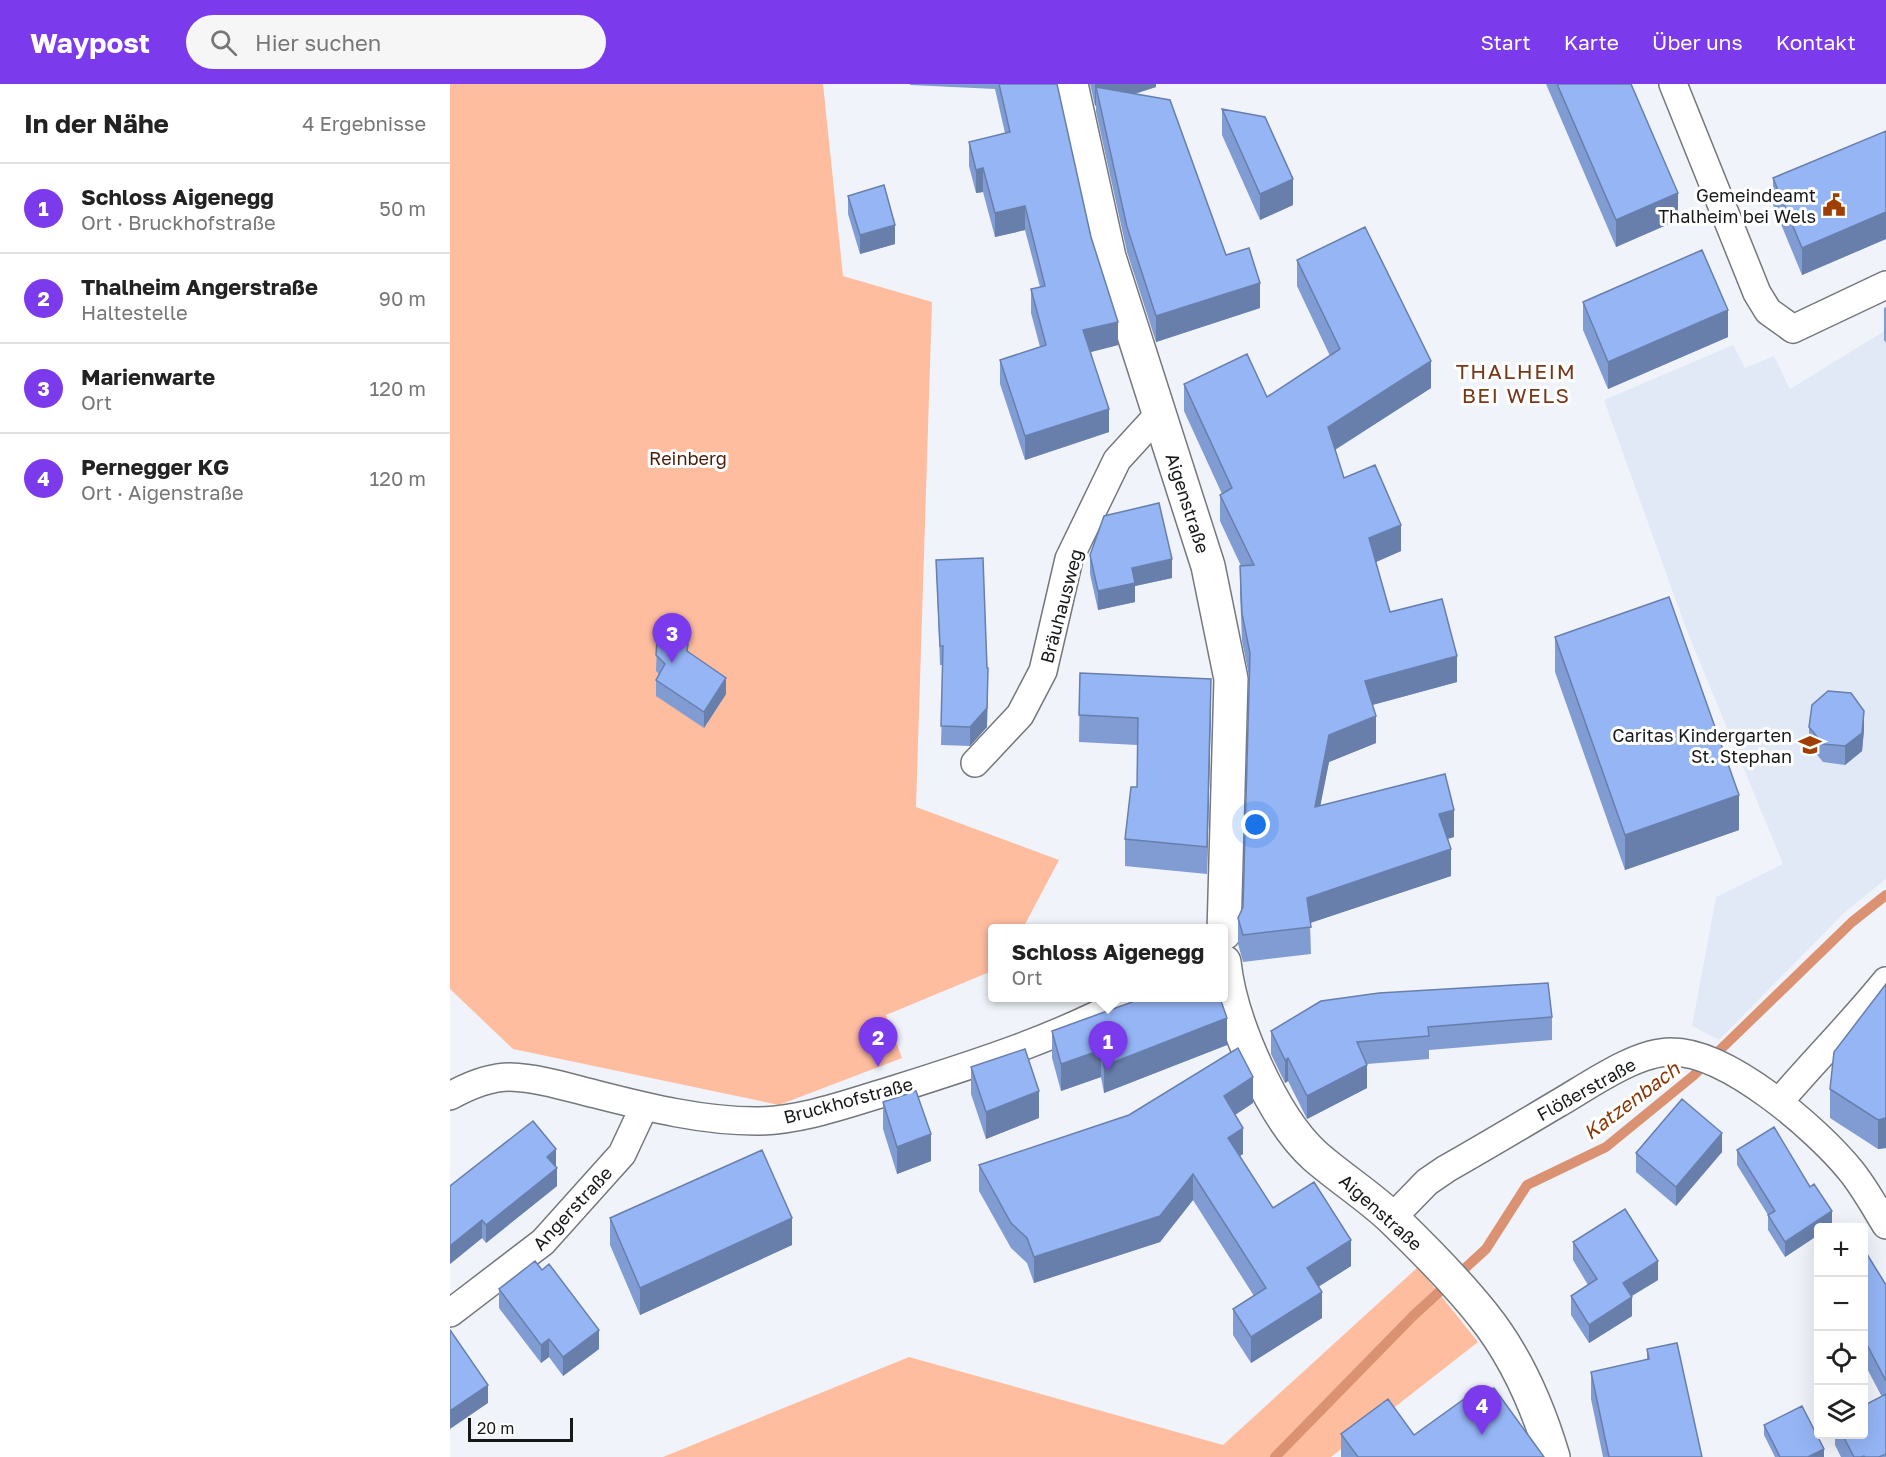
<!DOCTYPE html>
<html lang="de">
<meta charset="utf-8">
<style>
:root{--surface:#fff;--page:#f6f6f6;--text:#222;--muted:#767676;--line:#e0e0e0;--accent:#7c3aed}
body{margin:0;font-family:"Golos Text",sans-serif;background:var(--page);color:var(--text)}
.controls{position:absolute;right:18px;bottom:18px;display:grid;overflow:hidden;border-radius:6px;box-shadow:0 6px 24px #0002}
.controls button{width:54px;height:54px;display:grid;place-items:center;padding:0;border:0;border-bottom:2px solid var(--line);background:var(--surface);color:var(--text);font:30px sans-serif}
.scale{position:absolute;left:18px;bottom:15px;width:105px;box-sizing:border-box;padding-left:6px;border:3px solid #16181a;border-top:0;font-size:16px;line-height:21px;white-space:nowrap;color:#16181a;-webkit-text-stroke:4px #fff;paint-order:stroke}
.you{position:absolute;left:806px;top:741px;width:21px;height:21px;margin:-15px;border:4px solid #fff;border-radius:50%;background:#1a73e8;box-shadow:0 0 0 9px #1a73e833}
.badge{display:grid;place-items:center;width:39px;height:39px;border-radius:50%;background:var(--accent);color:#fff;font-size:20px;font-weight:700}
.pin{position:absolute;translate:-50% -50px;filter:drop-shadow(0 2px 3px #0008)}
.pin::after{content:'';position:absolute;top:32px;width:21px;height:18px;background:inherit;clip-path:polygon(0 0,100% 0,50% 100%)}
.popup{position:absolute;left:538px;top:840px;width:240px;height:78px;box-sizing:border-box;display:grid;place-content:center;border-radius:6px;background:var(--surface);filter:drop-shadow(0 2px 4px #0005);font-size:20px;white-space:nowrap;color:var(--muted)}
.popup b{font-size:22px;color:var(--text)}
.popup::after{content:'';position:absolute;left:50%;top:100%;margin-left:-12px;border:12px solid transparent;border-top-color:var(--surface)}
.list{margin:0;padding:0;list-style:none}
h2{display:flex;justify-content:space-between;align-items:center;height:78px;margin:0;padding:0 24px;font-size:26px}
h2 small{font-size:20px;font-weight:400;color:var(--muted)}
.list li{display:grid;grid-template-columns:39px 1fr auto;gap:18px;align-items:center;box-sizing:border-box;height:90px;padding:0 24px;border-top:2px solid var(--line)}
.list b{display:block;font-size:22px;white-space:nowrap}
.list p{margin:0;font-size:20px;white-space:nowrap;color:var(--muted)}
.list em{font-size:20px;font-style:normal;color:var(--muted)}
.icon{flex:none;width:33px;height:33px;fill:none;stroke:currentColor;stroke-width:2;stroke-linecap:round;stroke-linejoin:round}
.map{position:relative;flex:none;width:1436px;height:1373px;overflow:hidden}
header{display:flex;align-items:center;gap:36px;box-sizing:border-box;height:84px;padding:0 30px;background:var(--accent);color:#fff}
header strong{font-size:28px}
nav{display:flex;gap:33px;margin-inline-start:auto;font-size:21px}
.search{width:420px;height:54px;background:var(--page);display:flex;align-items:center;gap:15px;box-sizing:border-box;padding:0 21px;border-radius:33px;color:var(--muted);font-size:22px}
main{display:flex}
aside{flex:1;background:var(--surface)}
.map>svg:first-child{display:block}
</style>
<header>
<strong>Waypost</strong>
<div class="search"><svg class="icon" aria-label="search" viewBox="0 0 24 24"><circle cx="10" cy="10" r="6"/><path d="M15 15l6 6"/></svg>Hier suchen</div>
<nav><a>Start</a><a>Karte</a><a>Über uns</a><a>Kontakt</a></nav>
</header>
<main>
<aside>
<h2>In der Nähe<small>4 Ergebnisse</small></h2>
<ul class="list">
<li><span class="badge">1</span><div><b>Schloss Aigenegg</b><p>Ort · Bruckhofstraße</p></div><em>50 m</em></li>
<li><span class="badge">2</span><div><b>Thalheim Angerstraße</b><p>Haltestelle</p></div><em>90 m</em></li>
<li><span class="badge">3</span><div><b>Marienwarte</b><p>Ort</p></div><em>120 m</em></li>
<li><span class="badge">4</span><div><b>Pernegger KG</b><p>Ort · Aigenstraße</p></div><em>120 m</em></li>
</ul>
</aside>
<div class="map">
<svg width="1436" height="1373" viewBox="0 0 1436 1373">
<rect width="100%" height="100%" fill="#f0f4fa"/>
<path fill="#e2e9f6" d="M 1436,246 L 1436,795 L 1395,828 L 1269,956 L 1242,942 L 1266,813 L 1333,780 L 1235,542 L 1154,316 L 1283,261 L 1295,284 L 1324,272 L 1340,305 Z"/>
<path fill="#ffbda0" d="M 0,0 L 373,0 L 393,192 L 482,218 L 466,723 L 609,776 L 573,844 L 542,844 L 542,887 L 436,931 L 452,974 L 329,1021 L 63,965 L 0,905 Z
M 968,1183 L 1028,1258 L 881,1373 L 213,1373 L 459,1273 L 773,1361 Z"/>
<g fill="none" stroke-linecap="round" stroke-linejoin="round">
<path stroke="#da9273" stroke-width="10" d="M 825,1373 L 963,1232 L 1036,1165 L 1077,1101 L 1156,1063 L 1243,992 L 1402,838 L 1436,811"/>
<g stroke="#74777c" stroke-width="30">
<path id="minor" d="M 1223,0 L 1307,209 L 1318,227 L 1343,245 L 1436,201
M 525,679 L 570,631 L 593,587 L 619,475 L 667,376 L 709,330
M 0,1012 C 18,1002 39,993 60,993 C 90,994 120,1004 149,1011 C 200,1024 253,1037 306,1037 C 352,1037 399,1019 443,1006 C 525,980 605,955 680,914
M 1329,1018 C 1364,977 1402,939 1436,897
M 942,1134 L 977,1098 L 996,1085 C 1033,1064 1070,1042 1107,1020 C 1137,1003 1186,967 1222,968 C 1278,968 1367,1045 1401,1087 C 1414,1103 1425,1123 1436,1141
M 0,1229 L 93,1158 L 172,1070 L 194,1023"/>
</g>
<g stroke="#74777c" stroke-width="36">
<path id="tertiary" d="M 621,0 L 659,173 L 758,482 L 781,595 L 774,849
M 774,878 C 780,936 822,1033 865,1072 C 890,1094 919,1112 943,1135 C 974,1165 1006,1197 1033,1231 C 1066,1272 1088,1323 1103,1373"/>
</g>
<use href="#minor" stroke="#fff" stroke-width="27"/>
<use href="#tertiary" stroke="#fff" stroke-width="33"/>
</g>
<path fill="#809cd3" d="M 460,0 L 607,0 L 641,153 L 668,261 L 641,268 L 659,348 L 575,376 L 550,300 L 550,276 L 590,263 L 581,229 L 581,205 L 590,203 L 575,146 L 545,153 L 533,108 L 526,109 L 519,82 L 519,58 L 555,49 L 545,5 L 460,1 Z
M 640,0 L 706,0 L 706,3 L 685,10 L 776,171 L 810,224 L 706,258 L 677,168 L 646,28 L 646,21 L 645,22 Z
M 1096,0 L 1181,0 L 1228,136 L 1166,163 Z
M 772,25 L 843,121 L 810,136 L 772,51 Z
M 1436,47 L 1436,155 L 1352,191 L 1323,121 L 1323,94 Z
M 398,112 L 445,160 L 410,170 L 398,130 Z
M 847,176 L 981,304 L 885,366 L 894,394 L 951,467 L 926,478 L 940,528 L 1007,598 L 922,621 L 926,659 L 879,678 L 870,721 L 1004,753 L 998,755 L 1001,792 L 860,839 L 861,870 L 793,878 L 788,860 L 788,834 L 793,823 L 799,592 L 792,557 L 790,509 L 790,482 L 791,482 L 770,437 L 770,411 L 772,410 L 734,327 L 734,300 L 817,313 L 880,272 L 847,202 Z
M 1133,218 L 1278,253 L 1158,305 L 1133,246 Z
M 1436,223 L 1436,259 L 1434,256 L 1434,224 Z
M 640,471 L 722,494 L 685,502 L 685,518 L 648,526 L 640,490 Z
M 486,476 L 538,603 L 537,643 L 520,662 L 491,661 L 493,581 L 490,581 Z
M 1105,553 L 1289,746 L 1175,786 L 1105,588 Z
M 207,556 L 238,567 L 276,610 L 254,644 L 206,612 L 206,596 L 209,590 L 206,587 Z
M 630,589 L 761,623 L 757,790 L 675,782 L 675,755 L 687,703 L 687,661 L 629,658 Z
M 1359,643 L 1414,646 L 1412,667 L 1395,681 L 1373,678 L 1359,661 Z
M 1436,900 L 1436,1064 L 1428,1065 L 1380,1034 L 1380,1005 Z
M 1102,933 L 1102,956 L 979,966 L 979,975 L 917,980 L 917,1004 L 857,1035 L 838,997 L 835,999 L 821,970 L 821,947 Z
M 602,947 L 777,961 L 654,1009 L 651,993 L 611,1007 L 602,974 Z
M 521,983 L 589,1034 L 536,1055 L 521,1010 Z
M 433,1018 L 481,1077 L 447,1090 L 433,1045 Z
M 803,1019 L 785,1031 L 793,1070 L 790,1072 L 823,1124 L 901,1182 L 868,1203 L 872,1234 L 801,1279 L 783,1251 L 783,1225 L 804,1212 L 743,1116 L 710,1158 L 584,1199 L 577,1179 L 561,1164 L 529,1107 L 529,1081 Z
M 1287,1066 L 1382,1142 L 1335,1173 L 1318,1146 L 1318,1131 L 1287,1081 Z
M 1272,1068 L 1226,1122 L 1186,1088 L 1186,1069 Z
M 106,1083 L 107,1102 L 36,1159 L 32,1154 L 0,1180 L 0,1102 Z
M 160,1134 L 342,1161 L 190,1231 L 160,1161 Z
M 1123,1158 L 1208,1196 L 1182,1212 L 1182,1232 L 1139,1259 L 1121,1231 L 1121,1212 L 1138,1201 L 1123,1176 Z
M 1413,1168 L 1436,1201 L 1436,1373 L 1391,1373 L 1385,1361 L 1385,1350 L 1413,1350 L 1432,1313 L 1413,1277 Z
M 49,1205 L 149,1265 L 113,1292 L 99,1273 L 91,1279 L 49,1224 Z
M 1197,1265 L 1252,1373 L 1153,1373 L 1141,1315 L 1141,1288 L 1197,1276 Z
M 1314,1341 L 1374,1373 L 1325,1373 L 1314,1351 Z
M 891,1350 L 964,1351 L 1094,1373 L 891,1373 Z"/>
<path fill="#687fac" d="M 645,0 L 706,0 L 706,3 L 650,20 L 646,3 L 646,21 L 645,22 Z
M 533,84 L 533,108 L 526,109 L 526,86 Z
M 843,95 L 843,121 L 810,136 L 810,110 Z
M 1228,109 L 1228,136 L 1166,163 L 1166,136 Z
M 575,122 L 575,146 L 545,153 L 545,129 Z
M 1436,128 L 1436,155 L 1352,191 L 1352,164 Z
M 445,141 L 445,160 L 410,170 L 410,151 Z
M 810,199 L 810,224 L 706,258 L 706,232 Z
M 1278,226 L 1278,253 L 1158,305 L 1158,278 Z
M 668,238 L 668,261 L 633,270 L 633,246 Z
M 981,277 L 981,304 L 878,370 L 878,343 Z
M 659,325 L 659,348 L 575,376 L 575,352 Z
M 951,441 L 951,467 L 919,481 L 919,454 Z
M 722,475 L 722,494 L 685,502 L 685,518 L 648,526 L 648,507 L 682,484 Z
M 1007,572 L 1007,598 L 915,623 L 915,597 Z
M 538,584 L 537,643 L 520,662 L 520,643 Z
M 276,594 L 276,610 L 254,644 L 254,628 Z
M 761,595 L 761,623 L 757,790 L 757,763 Z
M 1414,627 L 1414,646 L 1412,667 L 1395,681 L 1395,662 Z
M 926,632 L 926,659 L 879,678 L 865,749 L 865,723 L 879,651 Z
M 1289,711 L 1289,746 L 1175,786 L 1175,751 Z
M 1004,726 L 1004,753 L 989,757 L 989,730 Z
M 1001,765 L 1001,792 L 857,840 L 857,814 Z
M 777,934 L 777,961 L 654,1009 L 654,982 Z
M 651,966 L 651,993 L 611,1007 L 611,980 Z
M 838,974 L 838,997 L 835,999 L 835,976 Z
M 917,981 L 917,1004 L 857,1035 L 857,1012 Z
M 803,993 L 803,1019 L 774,1038 L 774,1012 Z
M 589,1007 L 589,1034 L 536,1055 L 536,1028 Z
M 1436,1034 L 1436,1064 L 1428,1065 L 1428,1036 Z
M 793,1044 L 793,1070 L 778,1079 L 778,1054 Z
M 1272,1049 L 1272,1068 L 1226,1122 L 1226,1103 Z
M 481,1050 L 481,1077 L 447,1090 L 447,1063 Z
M 106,1065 L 106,1083 L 97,1073 Z
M 107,1084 L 107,1102 L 36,1159 L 36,1141 Z
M 743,1090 L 743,1116 L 710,1158 L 584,1199 L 584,1173 Z
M 1382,1127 L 1382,1142 L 1380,1143 L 1368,1143 L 1368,1151 L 1335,1173 L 1335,1158 Z
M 342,1134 L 342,1161 L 190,1231 L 190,1204 Z
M 32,1136 L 32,1154 L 0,1180 L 0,1162 Z
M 901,1156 L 901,1182 L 857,1210 L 857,1184 Z
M 1208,1177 L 1208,1196 L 1173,1217 L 1173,1199 Z
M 872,1208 L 872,1234 L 801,1279 L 801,1253 Z
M 1182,1213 L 1182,1232 L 1139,1259 L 1139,1241 Z
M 149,1246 L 149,1265 L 113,1292 L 113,1273 Z
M 99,1255 L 99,1273 L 91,1279 L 91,1261 Z
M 38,1301 L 38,1319 L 0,1345 L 0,1327 Z
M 1374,1365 L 1374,1373 L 1358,1373 Z"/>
<path fill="#95b5f5" stroke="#687fac" stroke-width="1.5" d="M 549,0 L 607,0 L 641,153 L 668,238 L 633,246 L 659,325 L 575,352 L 550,276 L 596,261 L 581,205 L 595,202 L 575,122 L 545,129 L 533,84 L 526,86 L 519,58 L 560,48 Z
M 1107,0 L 1181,0 L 1228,109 L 1166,136 Z
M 646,3 L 720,16 L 776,171 L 799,164 L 810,199 L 706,232 L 677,143 Z
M 772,25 L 815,33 L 843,95 L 810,110 Z
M 1436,47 L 1436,128 L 1352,164 L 1323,94 Z
M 434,101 L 445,141 L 410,151 L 398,112 Z
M 915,143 L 981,277 L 878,343 L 894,394 L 925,381 L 951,441 L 919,454 L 940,528 L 992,515 L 1007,572 L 915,597 L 926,632 L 879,651 L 865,723 L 995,690 L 1004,726 L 989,730 L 1001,765 L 857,814 L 861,843 L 793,851 L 788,834 L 793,823 L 800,569 L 792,530 L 790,482 L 804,481 L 770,411 L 782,404 L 734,300 L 797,270 L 817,313 L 890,265 L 847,176 Z
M 1252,166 L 1278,226 L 1158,278 L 1133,218 Z
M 709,419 L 722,475 L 682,484 L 685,499 L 648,507 L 640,471 L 654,432 Z
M 533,474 L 537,584 L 538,584 L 537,624 L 520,643 L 491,642 L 493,562 L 490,562 L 486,476 Z
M 1219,513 L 1289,711 L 1175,751 L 1105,553 Z
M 216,550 L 232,551 L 238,560 L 237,567 L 276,594 L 254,628 L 206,596 L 215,580 L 206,571 L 207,556 Z
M 630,589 L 761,595 L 757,763 L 675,755 L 681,703 L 687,703 L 688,634 L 629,631 Z
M 1378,607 L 1401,609 L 1414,627 L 1412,649 L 1395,662 L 1373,660 L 1359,643 L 1362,621 Z
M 1098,899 L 1102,933 L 978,943 L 979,952 L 907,958 L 917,981 L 857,1012 L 838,974 L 835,976 L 821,947 L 871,917 L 929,909 Z
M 1436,900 L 1436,1034 L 1428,1036 L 1380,1005 L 1384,968 Z
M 693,914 L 770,914 L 777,934 L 654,982 L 651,966 L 611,980 L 602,947 Z
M 788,964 L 803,993 L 774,1012 L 793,1044 L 778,1054 L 823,1124 L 864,1098 L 901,1156 L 857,1184 L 872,1208 L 801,1253 L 783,1225 L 816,1204 L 743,1090 L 710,1132 L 584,1173 L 577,1154 L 561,1139 L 529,1081 L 679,1031 Z
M 575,965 L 589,1007 L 536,1028 L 521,983 Z
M 466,1007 L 481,1050 L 447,1063 L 433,1018 Z
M 1232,1015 L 1272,1049 L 1226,1103 L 1186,1069 Z
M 83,1037 L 106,1065 L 97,1073 L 107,1084 L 36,1141 L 32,1136 L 0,1162 L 0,1102 Z
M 1324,1043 L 1360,1103 L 1364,1100 L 1382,1127 L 1335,1158 L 1318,1131 L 1325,1127 L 1287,1066 Z
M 312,1066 L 342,1134 L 190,1204 L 160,1134 Z
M 1175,1125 L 1208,1177 L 1173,1199 L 1182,1213 L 1139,1241 L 1121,1212 L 1147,1195 L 1123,1158 Z
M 1415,1167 L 1436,1201 L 1436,1297 L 1413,1253 L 1413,1168 Z
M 85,1177 L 92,1186 L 99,1180 L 149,1246 L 113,1273 L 99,1255 L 91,1261 L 49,1205 Z
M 0,1246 L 38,1301 L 0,1327 Z
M 1227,1259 L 1252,1373 L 1159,1373 L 1141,1288 L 1199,1275 L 1197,1265 Z
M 1044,1304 L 1094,1373 L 908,1373 L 891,1350 L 938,1315 L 964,1351 L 1024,1308 Z
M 1436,1310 L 1436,1370 L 1429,1373 L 1415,1373 L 1414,1372 L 1411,1373 L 1404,1373 L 1392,1350 L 1413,1350 L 1413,1322 Z
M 1352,1322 L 1374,1365 L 1358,1373 L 1330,1373 L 1314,1341 Z"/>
<defs>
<g id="civic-bare" transform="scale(1.8)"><path d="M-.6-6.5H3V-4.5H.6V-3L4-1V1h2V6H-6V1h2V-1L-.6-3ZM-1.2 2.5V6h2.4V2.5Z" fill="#a03e00" stroke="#fff" stroke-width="2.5" paint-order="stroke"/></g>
<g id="school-bare" transform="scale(1.8)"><path d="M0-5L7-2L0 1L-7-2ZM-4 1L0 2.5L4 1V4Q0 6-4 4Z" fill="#a03e00" stroke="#fff" stroke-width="2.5" paint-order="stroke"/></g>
</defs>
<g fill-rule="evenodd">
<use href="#civic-bare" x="1384" y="121"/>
<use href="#school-bare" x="1360" y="661"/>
</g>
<g text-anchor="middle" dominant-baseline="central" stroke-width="6" stroke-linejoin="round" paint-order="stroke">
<g font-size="18" fill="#16181a" stroke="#fff" text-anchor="end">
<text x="1366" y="111">Gemeindeamt<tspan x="1366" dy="21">Thalheim bei Wels</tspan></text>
<text x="1342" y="651">Caritas Kindergarten<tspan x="1342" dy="21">St. Stephan</tspan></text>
</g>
<g font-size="18" fill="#4a1c05" stroke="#fff">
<text x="238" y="374">Reinberg</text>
</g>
<g font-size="18" fill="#16181a" stroke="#fff">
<text transform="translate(738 419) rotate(72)">Aigenstraße</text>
<text transform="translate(611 522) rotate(-75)">Bräuhausweg</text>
<text transform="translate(1136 1005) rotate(-29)">Flößerstraße</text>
<text transform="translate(398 1016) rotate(-15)">Bruckhofstraße</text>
<text transform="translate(122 1124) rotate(-47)">Angerstraße</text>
<text transform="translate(931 1128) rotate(42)">Aigenstraße</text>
</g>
<g font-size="20" font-style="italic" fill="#8b3602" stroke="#fff">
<text transform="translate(1181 1016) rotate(-37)">Katzenbach</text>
</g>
<g font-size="21" letter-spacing="1.5" fill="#773718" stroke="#fff">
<text x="1066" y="287">THALHEIM<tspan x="1066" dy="24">BEI WELS</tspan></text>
</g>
</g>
</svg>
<div class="controls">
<button>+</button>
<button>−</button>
<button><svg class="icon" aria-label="locate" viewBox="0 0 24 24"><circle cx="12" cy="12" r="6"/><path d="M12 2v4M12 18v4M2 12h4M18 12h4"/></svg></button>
<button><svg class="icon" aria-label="layers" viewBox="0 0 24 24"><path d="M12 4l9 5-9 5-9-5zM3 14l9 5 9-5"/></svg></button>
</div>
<div class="scale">20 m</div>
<div class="you"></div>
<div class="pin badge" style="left:658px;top:987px">1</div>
<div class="popup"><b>Schloss Aigenegg</b>Ort</div>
<div class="pin badge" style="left:428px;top:983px">2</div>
<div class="pin badge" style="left:222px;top:579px">3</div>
<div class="pin badge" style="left:1032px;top:1351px">4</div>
</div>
</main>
